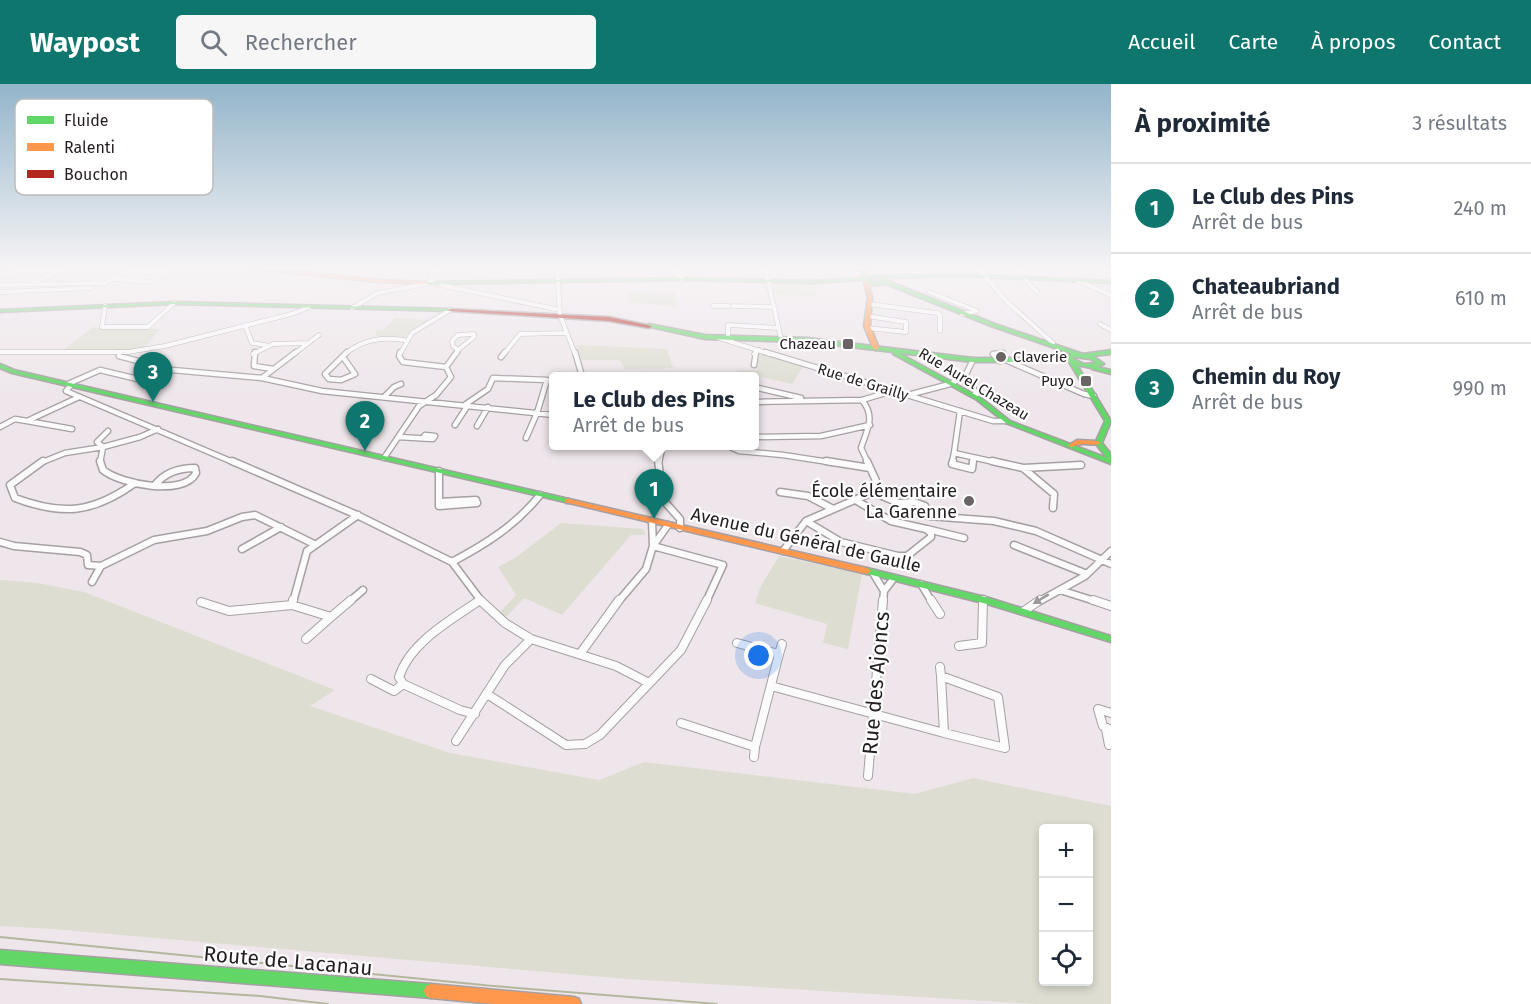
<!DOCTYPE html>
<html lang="fr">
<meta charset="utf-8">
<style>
:root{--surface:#fff;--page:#f6f6f7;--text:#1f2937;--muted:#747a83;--line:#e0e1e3;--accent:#0f766e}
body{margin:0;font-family:"Fira Sans",sans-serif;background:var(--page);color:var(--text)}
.controls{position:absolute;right:18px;bottom:18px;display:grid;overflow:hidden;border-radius:6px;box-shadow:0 3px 9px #0003}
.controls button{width:54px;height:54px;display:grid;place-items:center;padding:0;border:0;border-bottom:2px solid var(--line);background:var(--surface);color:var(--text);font:30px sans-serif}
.you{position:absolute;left:759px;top:572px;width:21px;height:21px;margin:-15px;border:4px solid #fff;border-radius:50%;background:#1a73e8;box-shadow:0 0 0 9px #1a73e833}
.badge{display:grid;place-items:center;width:39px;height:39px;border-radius:50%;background:var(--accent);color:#fff;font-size:20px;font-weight:700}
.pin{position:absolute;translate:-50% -50px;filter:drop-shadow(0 2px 3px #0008)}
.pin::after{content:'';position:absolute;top:32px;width:21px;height:18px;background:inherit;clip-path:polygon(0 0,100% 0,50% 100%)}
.popup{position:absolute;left:549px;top:288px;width:210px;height:78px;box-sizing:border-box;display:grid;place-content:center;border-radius:6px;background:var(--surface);filter:drop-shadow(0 2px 4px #0005);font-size:20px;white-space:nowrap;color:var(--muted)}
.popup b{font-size:22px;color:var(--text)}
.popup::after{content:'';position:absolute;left:50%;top:100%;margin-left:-12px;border:12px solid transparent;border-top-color:var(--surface)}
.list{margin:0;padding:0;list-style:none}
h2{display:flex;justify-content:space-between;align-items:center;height:78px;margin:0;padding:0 24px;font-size:26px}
h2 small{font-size:20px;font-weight:400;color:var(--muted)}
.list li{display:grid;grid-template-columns:39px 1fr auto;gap:18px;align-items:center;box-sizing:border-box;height:90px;padding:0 24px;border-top:2px solid var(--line)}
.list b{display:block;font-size:22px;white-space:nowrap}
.list p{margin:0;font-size:20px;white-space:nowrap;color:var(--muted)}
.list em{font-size:20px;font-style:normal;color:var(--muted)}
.icon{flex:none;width:33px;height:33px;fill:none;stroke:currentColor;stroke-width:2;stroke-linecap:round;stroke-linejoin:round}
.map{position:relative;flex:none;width:1111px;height:920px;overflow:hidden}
header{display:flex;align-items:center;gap:36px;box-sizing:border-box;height:84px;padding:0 30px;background:var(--accent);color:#fff}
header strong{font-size:28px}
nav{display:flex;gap:33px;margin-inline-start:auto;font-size:21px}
.search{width:420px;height:54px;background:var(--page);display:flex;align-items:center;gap:15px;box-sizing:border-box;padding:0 21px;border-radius:6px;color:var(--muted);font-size:22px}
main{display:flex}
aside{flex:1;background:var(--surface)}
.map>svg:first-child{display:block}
</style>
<header>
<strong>Waypost</strong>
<div class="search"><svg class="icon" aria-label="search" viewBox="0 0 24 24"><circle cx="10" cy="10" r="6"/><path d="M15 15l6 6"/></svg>Rechercher</div>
<nav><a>Accueil</a><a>Carte</a><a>À propos</a><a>Contact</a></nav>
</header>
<main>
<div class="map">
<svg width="1111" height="920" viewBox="0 0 1111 920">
<rect width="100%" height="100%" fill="#eee6ea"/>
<path fill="#deddd1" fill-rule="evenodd" d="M 773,199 L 814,199 L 816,213 L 775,210 Z
M 628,208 L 675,209 L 677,223 L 629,218 Z
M 395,234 L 431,236 L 416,243 L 403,254 L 377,253 L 375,245 L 382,247 Z
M 93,243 L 101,244 L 160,245 L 144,264 L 124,268 L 62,267 Z
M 576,261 L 667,265 L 673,284 L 625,285 L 620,276 L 582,276 Z
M 759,267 L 804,281 L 792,300 L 735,287 L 757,286 Z
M 561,439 L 643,445 L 646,451 L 631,451 L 562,531 L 524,514 L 506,533 L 500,528 L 516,511 L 498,483 L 515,474 Z
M 779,472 L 862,490 L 848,565 L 823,559 L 827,540 L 755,519 L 761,502 Z
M 0,496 L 38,499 L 84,508 L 335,606 L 310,622 L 450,669 L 599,696 L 644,678 L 915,710 L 973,694 L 1111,722 L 1111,920 L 1036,920 L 627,895 L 53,845 L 0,842 ZM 1044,744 L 1088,744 L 1088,898 L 1044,898 Z"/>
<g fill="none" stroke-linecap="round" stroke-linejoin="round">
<path stroke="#b5b79d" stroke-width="2" d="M 0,853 L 493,902 L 717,920
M 0,895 L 260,912 L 328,920"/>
<g stroke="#a6a0a3" stroke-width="5">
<path id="street-far3" d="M 557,183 L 560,231 L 575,270
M 670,183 L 682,195
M 765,183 L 781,255
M 977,183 L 1006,217 L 1053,259
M 1098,183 L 1111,187
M 0,190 L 88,183
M 115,195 L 151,198 L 168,187 L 161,186
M 1025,195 L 1037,208
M 1078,197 L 1111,211
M 34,198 L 58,188
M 429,198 L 433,197 L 431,189 L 435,183
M 0,201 L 105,199 L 127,187 L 153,187 L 164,183
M 441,201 L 560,226
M 0,208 L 91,204
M 929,208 L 977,227 L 962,230
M 869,220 L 937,229 L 940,231 L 940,247
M 105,222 L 102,243 L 148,243 L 174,219
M 713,222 L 729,222
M 733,222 L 775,223
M 352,224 L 378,209 L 426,200
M 867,232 L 906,238 L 906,248 L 867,244
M 1100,240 L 1111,246
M 245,241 L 252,259 L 265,261
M 474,250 L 474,253 L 458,266 L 453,262 L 452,257 L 458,251 Z
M 719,254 L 770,270
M 728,255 L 728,241 L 779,244
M 0,268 L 128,268 L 165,262 L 295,229 L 309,223
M 253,270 L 273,260 L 308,259
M 294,270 L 319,251
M 345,270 C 363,255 382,253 404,256
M 400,270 L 412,249 L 450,226
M 456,270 L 458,266
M 504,270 L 520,250 L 566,249
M 754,270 L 759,266
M 998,270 L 1003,269"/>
</g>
<g stroke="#a6a0a3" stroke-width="7">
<path id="street-far2" d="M 255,268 L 254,282 L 273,285
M 575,268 L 582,292
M 765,268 L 993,337 L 1006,337
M 119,269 L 119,272 L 172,286 L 262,294 L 322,307 L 554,331
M 343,273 L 355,290 L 341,296 L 329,295 L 325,290 L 347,268
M 501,273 L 505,268
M 1000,277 L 993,270 L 1003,269
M 1008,277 L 1084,310 L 1094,312
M 754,281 L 756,268
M 446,283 L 457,268
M 965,292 L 977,310 L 974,311
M 965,292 L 973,276
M 262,294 L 296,268
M 68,300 L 100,286 L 146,297
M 71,301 L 66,307 L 235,379
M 754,303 L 801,314
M 908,311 L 950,300 L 965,292
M 384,313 L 394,303 L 401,300
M 862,316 C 876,333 867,345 861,364 L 868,379
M 754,318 L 862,316 L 892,307
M 466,320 L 488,305 L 493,294 L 547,296 L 537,329 L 526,354
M 960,327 L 954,369 L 999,379
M 455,341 L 468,321
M 477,342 L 488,323
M 0,343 L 15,335 L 27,337
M 72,345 L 27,337 L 79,313
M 399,353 L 433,355 L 435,352 L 425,351 L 423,354
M 754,353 L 821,352 L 870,341
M 728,362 L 739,367 L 783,371 L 835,379
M 384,374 L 419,322 L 436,311 L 451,293 L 446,283 L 403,278 L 399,272 L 400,268
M 40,379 L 65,369 L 103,363 L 97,358 L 108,347
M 100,379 L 103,363 L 140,353 L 158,345
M 659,379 L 662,365 L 660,362
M 952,379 L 954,369
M 973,379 L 973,374"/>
</g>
<g stroke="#a6a0a3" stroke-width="9">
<path id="street-far1" d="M 43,377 L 10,401 L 15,414 C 63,432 93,429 135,399
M 100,377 L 103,386 C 120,400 184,413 196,389 L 195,384 C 179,384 165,388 155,401
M 232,377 L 357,431 L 452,478
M 658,377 L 664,417 L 680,435 L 680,444
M 826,377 L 870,384
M 953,377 L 952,380 L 972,385 L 973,377
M 992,377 L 1023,384 L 1054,410 L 1053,424
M 1023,384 L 1081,381
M 439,387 L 439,418
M 780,408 L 808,412 L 833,425
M 873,408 L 929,432 L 994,437 L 1036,447 L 1111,480
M 476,416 L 477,419 L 439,422 L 439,418 Z
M 899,419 L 914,418 L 925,422 L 924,430
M 652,437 L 653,462
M 806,437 L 841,458 L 898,472 L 907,472 L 931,453 L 931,449 L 926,445 L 891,437 L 857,417
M 927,445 L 964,454
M 0,458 L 14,462 L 80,468 L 87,471 L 88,481 L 101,482 L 92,498
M 1014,461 L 1087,490
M 653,462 L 723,481 L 706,518
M 242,465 L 281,443
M 783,467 L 806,437 L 873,408 L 877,399 L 867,377
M 101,482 L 154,456 L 207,447 L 242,433 L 255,431 L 314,460
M 873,489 L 884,507 L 883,518
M 921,500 L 932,518
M 1060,506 L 1098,518
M 884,507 L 894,494
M 293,518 L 307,467 L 358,431
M 349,518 L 363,506
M 477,518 L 480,516
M 482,518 L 452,478 C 486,460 516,441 540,411
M 618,518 L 646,485 L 653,462 L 668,441
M 983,518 L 983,515
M 1038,518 L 1085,492 L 1111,467"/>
</g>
<g stroke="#a6a0a3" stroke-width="10">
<path id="street" d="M 293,516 L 292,521 L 331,533 L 351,516
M 480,516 L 505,539 L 531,555 L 616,582 L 649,599
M 931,516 L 940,530
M 1093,516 L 1111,522
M 201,518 L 229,527 L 292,521
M 1024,527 L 1040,516
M 306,555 L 331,533
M 959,562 L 982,559 L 983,516
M 580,570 L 619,516
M 779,570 L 782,560
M 940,583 L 941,592
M 941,592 L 998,613 L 1005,664 L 944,649 Z
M 371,595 L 394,607 L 403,600
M 771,602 L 944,649
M 487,610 L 566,661 L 585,660 L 600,651 L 681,566 L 707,516
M 1111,629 L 1098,625 L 1103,642 L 1111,646
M 475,630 L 460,626 L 403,600 L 399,593 C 410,558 451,536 480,516
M 681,639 L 755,663 L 779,570 L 737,559
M 1106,645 L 1109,661
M 456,657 L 505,581 L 531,555
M 754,673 L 755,663
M 868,692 L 883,516"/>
</g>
<g stroke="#a6a0a3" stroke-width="3">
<path id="fast" d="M 858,183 L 862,183 L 867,192 L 962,190 L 1111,197 L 1111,199 L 962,192 L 884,194 L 888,197 L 995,240 L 1083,270 L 1111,266 L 1111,270 L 1093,272 L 1104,280 L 1097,283 L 1111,286 L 1111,290 L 1092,285 L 1091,284 L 1077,281 L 1111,337 L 1102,359 L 1111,370 L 1111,380 L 1006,339 L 977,316 L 893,270 L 893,268 L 807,258 L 705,255 L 646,242 L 649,240 L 705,251 L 807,254 L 973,274 L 1033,274 L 1068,271 L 1072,270 L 991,242 L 886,200 L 873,201 L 861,196 L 813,199 L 686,196 L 427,200 L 425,199 L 427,198 L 686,194 L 813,197 L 861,194 L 863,192 ZM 879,194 L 883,198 L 873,198 L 865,195 ZM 899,269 L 973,278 L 1033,278 L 1066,275 L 1069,278 L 1105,337 L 1095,359 L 1107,374 L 1010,337 L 981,314 ZM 1074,273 L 1090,275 L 1097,279 L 1084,280 L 1072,274 Z
M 174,218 L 451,225 L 453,226 L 451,227 L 174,220 L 0,228 L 0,226 Z
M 0,280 L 14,286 L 569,415 L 573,417 L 569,419 L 12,289 L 0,284 Z
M 867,484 L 989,514 L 1111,552 L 1111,558 L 987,520 L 864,489 L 863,487 Z
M 0,866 L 431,900 L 436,902 L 438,907 L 436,912 L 431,914 L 0,880 Z"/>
</g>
<g stroke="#a6a0a3" stroke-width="3">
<path id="slow" d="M 236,183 L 252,183 L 379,196 L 427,198 L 429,199 L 427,200 L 379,198 Z
M 866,197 L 868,198 L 872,213 L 870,242 L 879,264 L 876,266 L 873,264 L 864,242 L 868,213 L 864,198 Z
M 1077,356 L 1098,357 L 1101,359 C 1094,363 1085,358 1078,361 C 1074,362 1072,363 1069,363 L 1069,361 Z
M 566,415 L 569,415 L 867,484 L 871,487 L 867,490 L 569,419 L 566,419 L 565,417 Z
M 431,900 L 574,913 L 579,915 L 581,920 L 494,920 L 431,914 L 426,912 L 424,907 L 426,902 Z"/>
</g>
<g stroke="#a6a0a3" stroke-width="3">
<path id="jam" d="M 449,225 L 609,233 L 652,242 L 649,244 L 609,237 L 451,227 L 449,227 Z"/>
</g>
<use href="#street-far3" stroke="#fcfbfc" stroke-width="4"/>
<use href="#street-far2" stroke="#fcfbfc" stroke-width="4.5"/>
<use href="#street-far1" stroke="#fcfbfc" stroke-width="6"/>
<use href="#street" stroke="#fcfbfc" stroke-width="8"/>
<use href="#fast" fill="#63d668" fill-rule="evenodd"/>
<use href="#slow" fill="#ff974d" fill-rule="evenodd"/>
<use href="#jam" fill="#b3261e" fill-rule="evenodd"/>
</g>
<defs><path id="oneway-solid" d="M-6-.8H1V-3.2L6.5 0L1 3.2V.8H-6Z" transform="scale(1.5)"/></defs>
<use fill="#9b9899" href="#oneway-solid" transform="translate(1041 515) rotate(149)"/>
<linearGradient id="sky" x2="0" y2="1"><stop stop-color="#93b5ca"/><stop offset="0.59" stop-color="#f7f4f6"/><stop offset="1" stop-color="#f7f4f6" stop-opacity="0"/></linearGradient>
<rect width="1111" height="312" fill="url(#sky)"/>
<g fill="#6b6467" stroke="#fff" stroke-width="2">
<rect x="842" y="254" width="12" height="12" rx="3"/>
<circle cx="1001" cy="273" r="6"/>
<rect x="1080" y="291" width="12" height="12" rx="3"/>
<circle cx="969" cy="417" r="6"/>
</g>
<g text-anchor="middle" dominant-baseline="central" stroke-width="4.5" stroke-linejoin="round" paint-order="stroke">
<g font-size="15" fill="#241e20" stroke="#fff" text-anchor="end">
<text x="836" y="260">Chazeau</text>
<text x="1013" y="273" text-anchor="start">Claverie</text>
<text x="1074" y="297">Puyo</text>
</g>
<g font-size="15" fill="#241e20" stroke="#fff">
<text transform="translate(863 298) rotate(17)">Rue de Grailly</text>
<text transform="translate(974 300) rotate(31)">Rue Aurel Chazeau</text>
</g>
<g font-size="18" fill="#241e20" stroke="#fff" text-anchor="end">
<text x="957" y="407">École élémentaire<tspan x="957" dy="21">La Garenne</tspan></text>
</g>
<g font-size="18" fill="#241e20" stroke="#fff">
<text transform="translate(806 456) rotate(13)">Avenue du Général de Gaulle</text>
</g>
<g font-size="21" fill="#241e20" stroke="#fff">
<text transform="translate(876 599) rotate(-85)">Rue des Ajoncs</text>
<text transform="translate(288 877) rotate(5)">Route de Lacanau</text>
</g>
</g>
<rect x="15" y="15" width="198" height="96" rx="9" fill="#fff" stroke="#bdbcbc" stroke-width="1.5"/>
<rect x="27" y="32" width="27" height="8" fill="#63d668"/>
<rect x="27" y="59" width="27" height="8" fill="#ff974d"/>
<rect x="27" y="86" width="27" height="8" fill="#b3261e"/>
<g font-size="16" fill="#241e20">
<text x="64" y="42">Fluide</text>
<text x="64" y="69">Ralenti</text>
<text x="64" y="96">Bouchon</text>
</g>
</svg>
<div class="controls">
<button>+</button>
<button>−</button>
<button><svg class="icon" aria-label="locate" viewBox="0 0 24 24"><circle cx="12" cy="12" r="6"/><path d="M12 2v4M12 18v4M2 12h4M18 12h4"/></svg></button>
</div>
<div class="you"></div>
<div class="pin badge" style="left:654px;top:435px">1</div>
<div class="popup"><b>Le Club des Pins</b>Arrêt de bus</div>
<div class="pin badge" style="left:365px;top:367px">2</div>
<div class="pin badge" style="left:153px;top:318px">3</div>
</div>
<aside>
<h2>À proximité<small>3 résultats</small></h2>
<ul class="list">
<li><span class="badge">1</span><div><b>Le Club des Pins</b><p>Arrêt de bus</p></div><em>240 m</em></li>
<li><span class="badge">2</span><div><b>Chateaubriand</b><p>Arrêt de bus</p></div><em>610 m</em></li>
<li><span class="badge">3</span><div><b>Chemin du Roy</b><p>Arrêt de bus</p></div><em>990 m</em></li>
</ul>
</aside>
</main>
